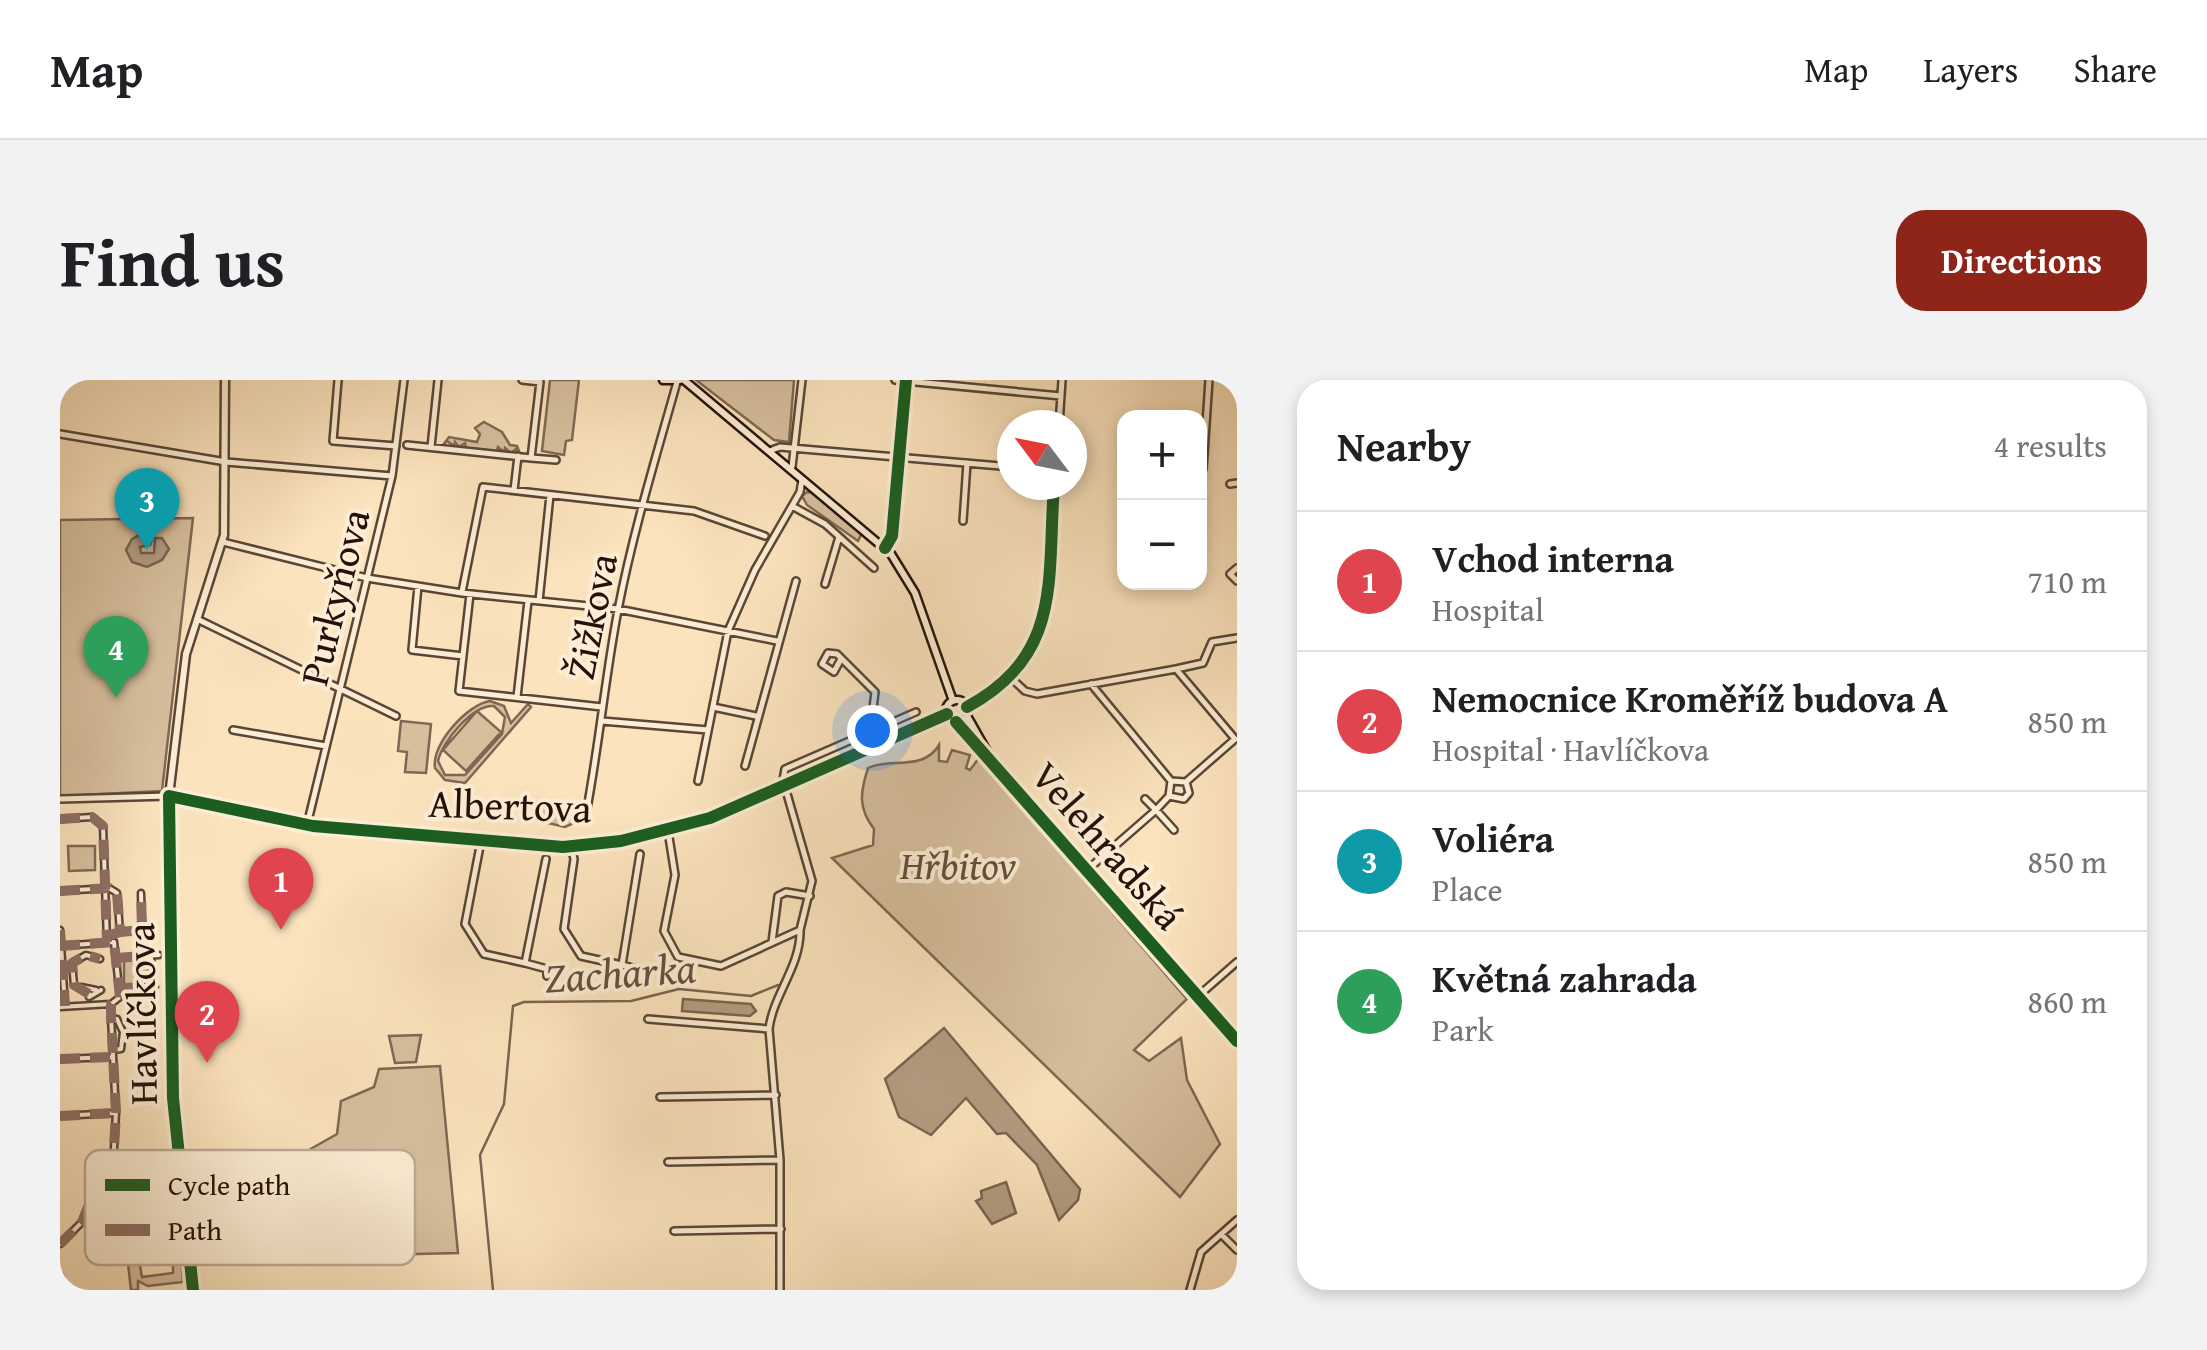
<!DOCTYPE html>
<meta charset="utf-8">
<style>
:root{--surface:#fff;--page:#f2f2f2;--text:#202124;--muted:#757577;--line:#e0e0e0;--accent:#8f2418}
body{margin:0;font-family:"Gentium Book Plus",serif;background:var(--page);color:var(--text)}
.controls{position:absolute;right:30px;top:30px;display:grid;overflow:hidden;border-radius:20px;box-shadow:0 5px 15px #0003}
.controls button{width:90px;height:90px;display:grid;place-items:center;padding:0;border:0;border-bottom:2px solid var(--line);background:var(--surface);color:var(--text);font:50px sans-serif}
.compass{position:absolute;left:937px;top:30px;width:90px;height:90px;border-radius:50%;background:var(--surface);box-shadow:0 5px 15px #0003;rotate:302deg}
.you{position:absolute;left:812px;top:350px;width:35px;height:35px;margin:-25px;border:8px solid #fff;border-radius:50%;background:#1a73e8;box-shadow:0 0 0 15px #1a73e833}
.badge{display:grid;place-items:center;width:65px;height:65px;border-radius:50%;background:var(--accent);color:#fff;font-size:32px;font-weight:700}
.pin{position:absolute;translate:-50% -82px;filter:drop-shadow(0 2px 5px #0008)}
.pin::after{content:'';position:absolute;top:52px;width:35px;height:30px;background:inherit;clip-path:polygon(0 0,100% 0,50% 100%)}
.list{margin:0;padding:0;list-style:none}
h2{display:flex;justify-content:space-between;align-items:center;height:130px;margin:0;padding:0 40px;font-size:42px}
h2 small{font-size:32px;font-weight:400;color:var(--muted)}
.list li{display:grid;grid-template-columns:65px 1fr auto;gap:30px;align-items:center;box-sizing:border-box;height:140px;padding:0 40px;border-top:2px solid var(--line)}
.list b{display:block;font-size:38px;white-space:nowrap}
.list p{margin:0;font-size:32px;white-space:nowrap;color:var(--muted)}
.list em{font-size:32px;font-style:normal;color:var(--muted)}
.map{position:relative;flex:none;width:1177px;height:910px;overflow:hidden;border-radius:30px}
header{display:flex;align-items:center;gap:60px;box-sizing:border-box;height:140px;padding:0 50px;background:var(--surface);border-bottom:2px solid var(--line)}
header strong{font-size:48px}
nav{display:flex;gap:55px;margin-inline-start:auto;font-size:35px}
.intro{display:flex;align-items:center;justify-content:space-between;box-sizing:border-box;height:240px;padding:0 60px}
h1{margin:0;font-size:70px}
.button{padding:25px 45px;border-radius:30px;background:var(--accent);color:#fff;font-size:35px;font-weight:700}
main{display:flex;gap:60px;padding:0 60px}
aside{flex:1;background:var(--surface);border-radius:30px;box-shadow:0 5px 15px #0003}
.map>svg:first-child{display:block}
</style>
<header>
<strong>Map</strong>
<nav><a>Map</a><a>Layers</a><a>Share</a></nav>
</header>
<div class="intro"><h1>Find us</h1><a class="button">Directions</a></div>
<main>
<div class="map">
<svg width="1177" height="910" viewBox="0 0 1177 910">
<rect width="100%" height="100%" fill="#fbe3bd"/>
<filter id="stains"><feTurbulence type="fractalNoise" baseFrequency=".002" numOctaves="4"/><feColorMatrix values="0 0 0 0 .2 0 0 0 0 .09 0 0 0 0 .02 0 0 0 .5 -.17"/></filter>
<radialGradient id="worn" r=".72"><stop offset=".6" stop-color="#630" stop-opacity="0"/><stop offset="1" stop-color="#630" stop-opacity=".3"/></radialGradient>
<path fill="#d7bf9e" stroke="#7e6854" stroke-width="2.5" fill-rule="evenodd" d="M 490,0 L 519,0 L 512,60 L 506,61 L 504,75 L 482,71 Z
M 636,0 L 734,0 L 729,62 L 714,60 Z
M 424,42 L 442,52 L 450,65 L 457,66 L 460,74 L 456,69 L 451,73 L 445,68 L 444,72 L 438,67 L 437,71 L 406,68 L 405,63 L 399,67 L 395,62 L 394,66 L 387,61 L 383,65 L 389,57 L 417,62 L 420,54 L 415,48 Z
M 747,112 L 755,113 L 802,153 L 798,161 L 747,125 L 742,116 Z
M 133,138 L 102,411 L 0,416 L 0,140 Z
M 430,321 L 444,326 L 451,343 L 468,324 L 471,327 L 405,403 L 385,400 L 375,388 C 371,364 408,324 430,321 ZM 434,326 L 445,337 L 442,354 L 405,395 L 385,395 L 378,381 C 382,362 413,324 434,326 Z
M 417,331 L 441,352 L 406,391 L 383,370 Z
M 341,341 L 371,344 L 366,393 L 345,392 L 347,372 L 338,371 Z
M 879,365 L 879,381 L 887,382 L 892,370 L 910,375 L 906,388 L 910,390 L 919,378 L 1127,619 L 1074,670 L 1089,681 L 1121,658 L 1127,700 L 1160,764 L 1120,817 L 772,478 L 813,465 L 814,449 C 798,428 800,413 808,388 C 830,377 863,392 879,365 Z
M 475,421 L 529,436 L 528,437 L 505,447 L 475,440 Z
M 8,466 L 35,466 L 35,490 L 9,491 Z
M 93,578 L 95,605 L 64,606 L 64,581 Z
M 361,655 L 356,682 L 335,683 L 329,656 Z
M 380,686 L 398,873 L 231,877 L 185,870 L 180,860 L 191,859 L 191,845 L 180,845 L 179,808 L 226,812 L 236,803 L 247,771 L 277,754 L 281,721 L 314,707 L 319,689 Z
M 115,826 L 117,840 L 83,844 L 76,850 L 78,860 L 109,857 L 109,843 L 117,842 L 120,876 L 78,881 L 87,881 L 80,886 L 82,897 L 113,893 L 113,878 L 121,877 L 123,902 L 88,906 L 78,901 L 78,910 L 71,910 L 62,831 Z"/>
<path fill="#b29c80" stroke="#7a6450" stroke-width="2.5" d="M 87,151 L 93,157 L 90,165 L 80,167 L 81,173 L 94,173 L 95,158 L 102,158 L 109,169 L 102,180 L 87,187 L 72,182 L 66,170 L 72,159 Z
M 623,619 L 691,624 L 696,631 L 690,636 L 622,631 Z
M 884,648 L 1020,809 L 1018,820 L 999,840 L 977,785 L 946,753 L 937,754 L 906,718 L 871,755 L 839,737 L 825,699 Z
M 946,802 L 956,833 L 932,844 L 916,821 L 922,818 L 921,811 Z"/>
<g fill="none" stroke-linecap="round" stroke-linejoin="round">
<path stroke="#7a6450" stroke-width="2.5" d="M 433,910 L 420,775 L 444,724 L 453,626 L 464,622 L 571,621 L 619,609 L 691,616 L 718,605"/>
<g stroke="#5a4636" stroke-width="9">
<path id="pedestrian" d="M 0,439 L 32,437 L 43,446 L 47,562
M 0,511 L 49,508 L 57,513 L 60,552 L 49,556
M 0,550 L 5,626
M 60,552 L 82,550 L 81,513
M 0,566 L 54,562 L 60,617 L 51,624 L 51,638 L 56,732 L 53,786 L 35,810 L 22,842 L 0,864
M 82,576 L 99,575
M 91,576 L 93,608
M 58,578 L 82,576 L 82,550
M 21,607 L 36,610
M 60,608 L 95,607
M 29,614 L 14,605 L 12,583 L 26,575 L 40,579
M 29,617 L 41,610
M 0,627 L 51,624
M 51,638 L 57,639 L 63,652 L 61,669 L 54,670
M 0,679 L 53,677
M 0,736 L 55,733
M 0,896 L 1,910"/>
</g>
<g stroke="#5a4636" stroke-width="10">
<path id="minor" d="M 278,0 L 273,61 L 336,66
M 835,0 L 1001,16
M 999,45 L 1002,0
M 0,54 L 166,82 L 332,96
M 347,65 L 471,78 L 480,2 L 462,0
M 371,67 L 378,0
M 712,70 L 720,67 L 952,87
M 471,78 L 496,80
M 732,87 L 742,0
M 1143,89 L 1149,0
M 1170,104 L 1177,103
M 454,110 L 458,76
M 732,126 L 765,144 L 814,188
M 903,141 L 907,83
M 163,162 L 307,198 L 402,213 L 558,229 L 717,261
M 825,168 L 832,156 L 846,0
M 1177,188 L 1170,194 L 1177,201
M 765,204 L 779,157
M 358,206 L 352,270 L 403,276
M 402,212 L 423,107 L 634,131 L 705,156
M 410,214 L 399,311 L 542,327
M 479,221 L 490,115
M 137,239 L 336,336
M 781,279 L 774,292 L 762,284 L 768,273 L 777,274 L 815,312 L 810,352
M 1116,289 L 1143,283 L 1152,262 L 1177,258
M 951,298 L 965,311 L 977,314 L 1116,289 L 1175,359
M 1031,304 L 1111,401
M 457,317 L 468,221
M 653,327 L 696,336
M 907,327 C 1003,275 987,200 994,105
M 542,341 L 648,350
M 173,350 L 266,366
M 685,386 L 736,201
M 638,401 L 668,251 L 695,190 L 740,112 L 742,100
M 1127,401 L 1175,359
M 0,419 L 109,416 L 247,445 L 503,467 L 561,461 L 635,444 L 887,334
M 1085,419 L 1096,430 L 1109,416 L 1111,401 L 1126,402 L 1129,413 L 1124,419 L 1109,416
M 491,427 L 526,434 C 539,366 545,298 558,230 C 573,152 596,77 617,2
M 247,445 L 332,96 L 344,0
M 608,451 L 615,495 L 604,551 L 618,577 L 661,586 L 740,550 L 752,501 L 723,400 L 725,389 L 856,332
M 421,461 L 405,544 L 424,574 L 465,583 L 486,479
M 511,466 L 514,479 L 504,549 L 521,576 L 562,585 L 580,474
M 1026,491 L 1096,430 L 1114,450
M 712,562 L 718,516 L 726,512 L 750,516
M 465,583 L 487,589 L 487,596
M 562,585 L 584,591 L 583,598
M 1137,617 L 1177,582
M 588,639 L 709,649
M 600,717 L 716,715
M 608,782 L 720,780
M 614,851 L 721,849
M 1161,854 L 1177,870
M 720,910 L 720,780 L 709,649 C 713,615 741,586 740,550
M 1130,910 L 1141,872 L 1177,840"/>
</g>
<g stroke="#5a4636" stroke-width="11">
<path id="tertiary" d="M 133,910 L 113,718 L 109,416 L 126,274 L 164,155 L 165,0"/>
</g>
<g stroke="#251109" stroke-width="11">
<path id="secondary" d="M 603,0 L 620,0
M 624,0 L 831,174 L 855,213 L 893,321
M886 331a11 11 0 1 1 22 0a11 11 0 1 1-22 0Z
M 907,336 L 928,373
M 896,342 L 1177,661"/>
</g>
<use href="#pedestrian" stroke="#fcedd4" stroke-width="4"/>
<use href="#minor" stroke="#fcedd4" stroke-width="5"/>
<use href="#tertiary" stroke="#fcedd4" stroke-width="6"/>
<use href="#secondary" stroke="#fcedd4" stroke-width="6"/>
<path stroke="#8d6e63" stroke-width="10" stroke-dasharray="20 10" stroke-linecap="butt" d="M 0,439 L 32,437 L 43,446 L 47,562
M 0,511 L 49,508 L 57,513 L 60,552 L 47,556
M 0,550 L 5,626
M 60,552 L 82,550 L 81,513
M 0,566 L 54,562 L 60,617 L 51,624 L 51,638 L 56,732 L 53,786 L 35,810 L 22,842 L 0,864
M 58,578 L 82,576 L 82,550
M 60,608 L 95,607
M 29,614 L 14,605 L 12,583 L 26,575 L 40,579
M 0,679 L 53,677
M 0,736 L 55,733
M 0,896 L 1,910"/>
<g stroke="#fcedd4" stroke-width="19">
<path id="cycleway" d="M 825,168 L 832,156 L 846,0
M 907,327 C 1003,275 987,200 994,105
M 896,342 L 1177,661
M 109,416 L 253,446 L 503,467 L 561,461 L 650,438 L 887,334
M 109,416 L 113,718 L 133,910"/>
</g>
<use href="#cycleway" stroke="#1b5e20" stroke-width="12"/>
</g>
<g text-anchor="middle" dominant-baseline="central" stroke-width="8" stroke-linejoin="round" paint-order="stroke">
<g font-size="40" fill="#251109" stroke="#fcedd4">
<text transform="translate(274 217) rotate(-76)">Purkyňova</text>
<text transform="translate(531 236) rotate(-79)">Žižkova</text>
<text transform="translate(450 425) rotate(2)">Albertova</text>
<text transform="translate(1048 465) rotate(49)">Velehradská</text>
<text transform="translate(81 634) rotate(-91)">Havlíčkova</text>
</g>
<g font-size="40" font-style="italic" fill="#634e3d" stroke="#fcedd4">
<text x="898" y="484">Hřbitov</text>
</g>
<g font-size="42" font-style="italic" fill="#64503f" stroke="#fcedd4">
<text transform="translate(560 592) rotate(-4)">Zacharka</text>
</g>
</g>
<rect x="25" y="770" width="330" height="115" rx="15" fill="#fcedd4" stroke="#bcab97" stroke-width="2.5"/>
<rect x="45" y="799" width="45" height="12" fill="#1b5e20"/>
<rect x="45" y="844" width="45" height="12" fill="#8d6e63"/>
<g font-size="28" fill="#251109">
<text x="108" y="815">Cycle path</text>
<text x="108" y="860">Path</text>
</g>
<rect width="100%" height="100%" filter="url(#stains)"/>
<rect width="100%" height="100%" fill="url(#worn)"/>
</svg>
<div class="controls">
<button>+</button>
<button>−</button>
</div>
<svg class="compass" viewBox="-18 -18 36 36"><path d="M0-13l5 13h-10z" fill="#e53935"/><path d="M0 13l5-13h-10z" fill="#757577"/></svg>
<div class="you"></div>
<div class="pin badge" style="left:221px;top:550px;background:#e0444e">1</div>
<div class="pin badge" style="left:147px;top:683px;background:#e0444e">2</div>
<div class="pin badge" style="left:87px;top:170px;background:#0f9aa8">3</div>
<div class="pin badge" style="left:56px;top:318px;background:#2e9e5b">4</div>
</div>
<aside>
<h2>Nearby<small>4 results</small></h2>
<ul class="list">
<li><span class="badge" style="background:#e0444e">1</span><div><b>Vchod interna</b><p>Hospital</p></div><em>710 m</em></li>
<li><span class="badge" style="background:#e0444e">2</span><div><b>Nemocnice Kroměříž budova A</b><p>Hospital · Havlíčkova</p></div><em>850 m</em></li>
<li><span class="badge" style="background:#0f9aa8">3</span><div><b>Voliéra</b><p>Place</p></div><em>850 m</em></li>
<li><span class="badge" style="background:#2e9e5b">4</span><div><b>Květná zahrada</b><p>Park</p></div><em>860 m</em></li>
</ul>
</aside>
</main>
